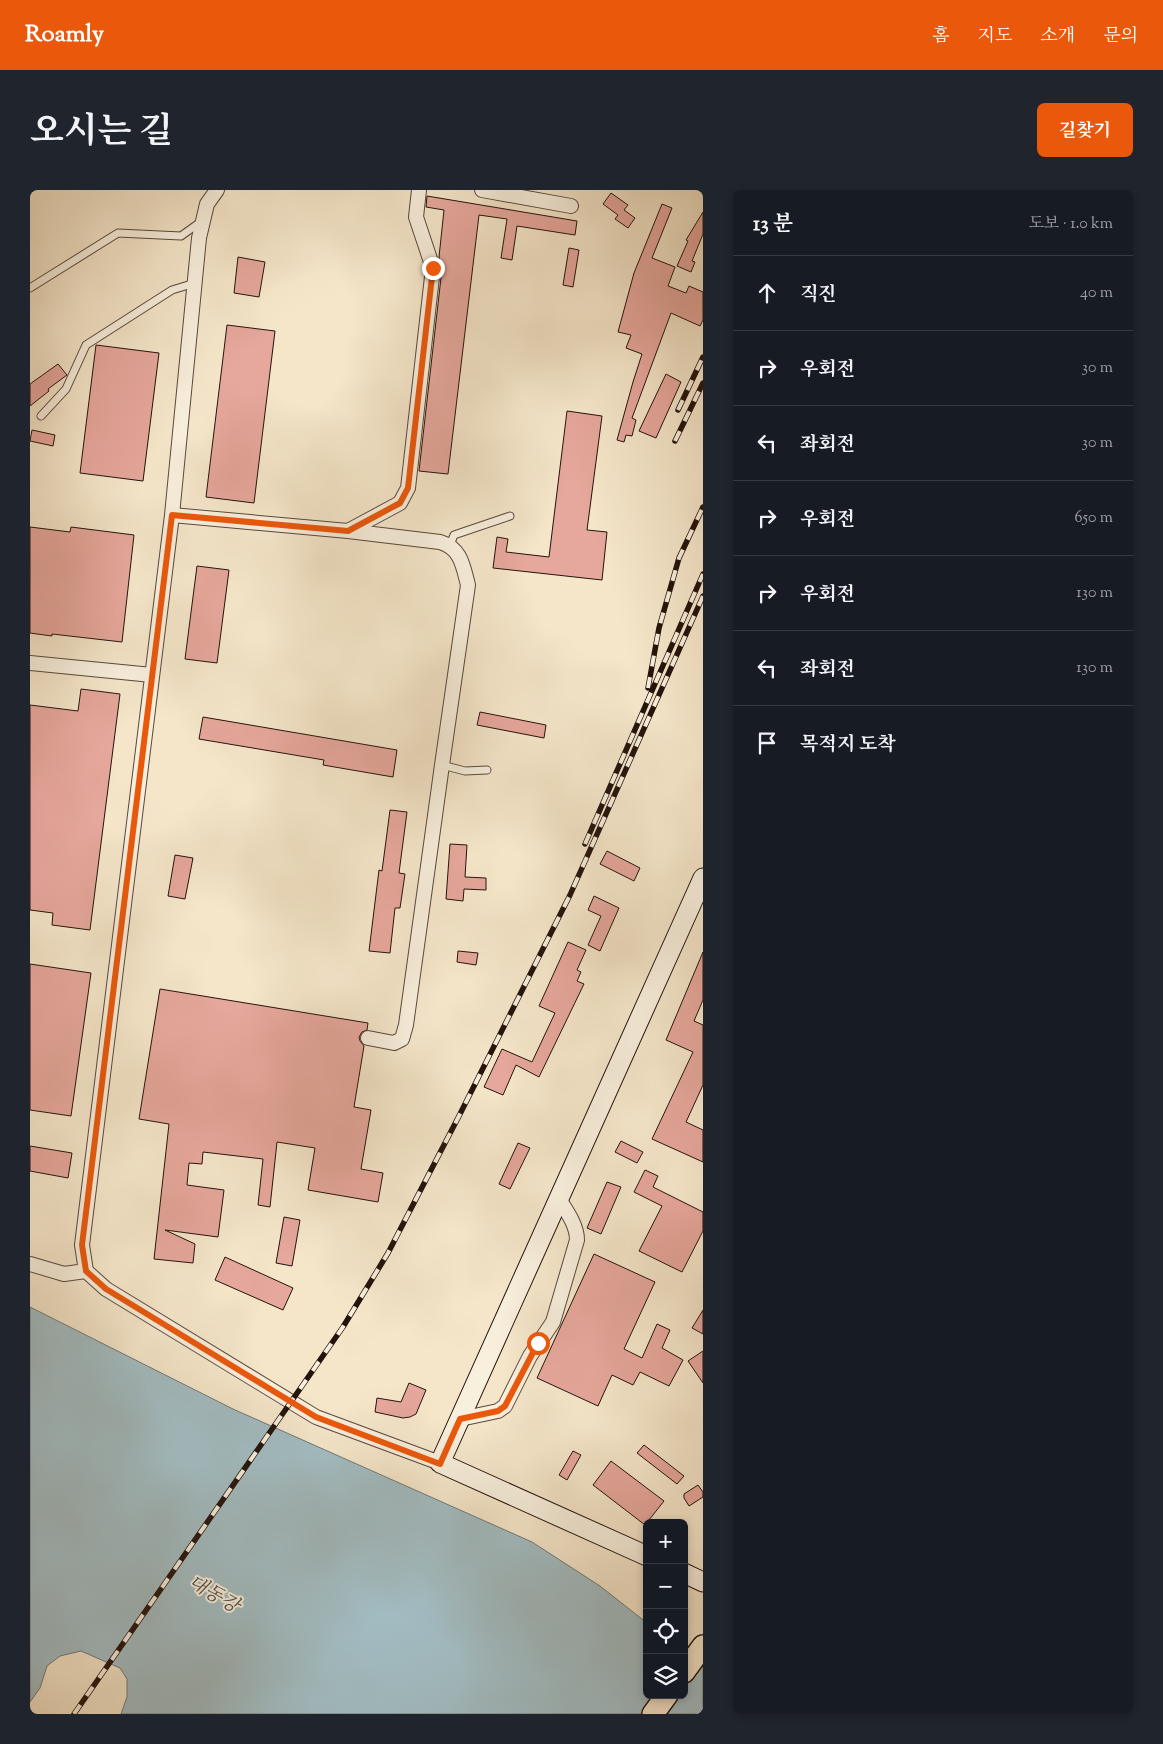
<!DOCTYPE html>
<html lang="ko">
<meta charset="utf-8">
<style>
:root{--surface:#171b24;--page:#20242c;--text:#f1f3f6;--muted:#9ea1a6;--line:#363941;--accent:#ea580c}
body{margin:0;font-family:"Sorts Mill Goudy","Noto Serif KR",serif;background:var(--page);color:var(--text)}
.controls{position:absolute;right:15px;bottom:15px;display:grid;overflow:hidden;border-radius:8px;box-shadow:0 2px 8px #0003}
.controls button{width:45px;height:45px;display:grid;place-items:center;padding:0;border:0;border-bottom:1px solid var(--line);background:var(--surface);color:var(--text);font:25px sans-serif}
.stop{position:absolute;width:15px;height:15px;margin:-11px;border:4px solid #ea580c;border-radius:50%;background:#fff}
.stop.end{background:#ea580c;border-color:#fff;box-shadow:0 1px 5px #0008}
.list{margin:0;padding:0;list-style:none}
h2{display:flex;justify-content:space-between;align-items:center;height:65px;margin:0;padding:0 20px;font-size:21px}
h2 small{font-size:16px;font-weight:400;color:var(--muted)}
.list li{display:grid;grid-template-columns:32px 1fr auto;gap:15px;align-items:center;box-sizing:border-box;height:75px;padding:0 20px;border-top:1px solid var(--line)}
.list b{display:block;font-size:19px;white-space:nowrap}
.list em{font-size:16px;font-style:normal;color:var(--muted)}
.icon{flex:none;width:28px;height:28px;fill:none;stroke:currentColor;stroke-width:2;stroke-linecap:round;stroke-linejoin:round}
.map{position:relative;flex:none;width:673px;height:1524px;overflow:hidden;border-radius:8px}
header{display:flex;align-items:center;gap:30px;box-sizing:border-box;height:70px;padding:0 25px;background:var(--accent);color:#fff}
header strong{font-size:24px}
nav{display:flex;gap:28px;margin-inline-start:auto;font-size:18px}
.intro{display:flex;align-items:center;justify-content:space-between;box-sizing:border-box;height:120px;padding:0 30px}
h1{margin:0;font-size:35px}
.button{padding:12px 22px;border-radius:8px;background:var(--accent);color:#fff;font-size:18px;font-weight:700}
main{display:flex;gap:30px;padding:0 30px}
aside{flex:1;background:var(--surface);border-radius:8px;box-shadow:0 2px 8px #0003}
.map>svg:first-child{display:block}
</style>
<header>
<strong>Roamly</strong>
<nav><a>홈</a><a>지도</a><a>소개</a><a>문의</a></nav>
</header>
<div class="intro"><h1>오시는 길</h1><a class="button">길찾기</a></div>
<main>
<div class="map">
<svg width="673" height="1524" viewBox="0 0 673 1524">
<rect width="100%" height="100%" fill="#f5e6ca"/>
<filter id="stains"><feTurbulence type="fractalNoise" baseFrequency=".004" numOctaves="4"/><feColorMatrix values="0 0 0 0 .2 0 0 0 0 .09 0 0 0 0 .02 0 0 0 .5 -.17"/></filter>
<radialGradient id="worn" r=".72"><stop offset=".6" stop-color="#630" stop-opacity="0"/><stop offset="1" stop-color="#630" stop-opacity=".3"/></radialGradient>
<path fill="#a2bcc2" stroke="#707879" d="M 0,1117 L 203,1219 L 502,1352 L 570,1396 L 617,1433 L 617,1505 L 654,1505 L 654,1462 L 673,1477 L 673,1524 L 91,1524 L 97,1507 L 97,1489 L 90,1478 L 51,1461 L 30,1466 L 17,1476 L 10,1498 L 0,1512 Z"/>
<path fill="#e6a79c" stroke="#24130c" d="M 581,3 L 598,15 L 594,20 L 605,28 L 598,38 L 585,29 L 588,25 L 573,14 Z
M 397,6 L 547,31 L 545,45 L 487,36 L 482,70 L 471,68 L 477,29 L 449,25 L 418,284 L 389,281 L 412,79 L 409,67 L 414,20 L 396,17 Z
M 632,14 L 642,18 L 622,68 L 645,77 L 638,96 L 656,103 L 659,96 L 673,102 L 673,130 L 670,136 L 641,123 L 602,228 L 606,230 L 602,246 L 596,245 L 594,252 L 587,250 L 603,192 L 612,164 L 596,158 L 601,145 L 588,142 L 604,83 Z
M 673,22 L 673,44 L 662,71 L 665,72 L 661,82 L 647,76 L 658,51 L 656,50 Z
M 539,58 L 549,60 L 543,97 L 533,95 Z
M 208,67 L 235,72 L 229,107 L 204,103 Z
M 197,135 L 245,141 L 224,313 L 176,307 Z
M 66,155 L 129,163 L 113,291 L 50,283 Z
M 28,174 L 37,185 L 18,199 L 19,201 L 0,216 L 0,194 Z
M 636,184 L 651,192 L 626,248 L 609,241 Z
M 537,221 L 572,226 L 557,340 L 577,342 L 572,390 L 463,378 L 467,347 L 478,349 L 476,362 L 519,367 Z
M 2,240 L 25,245 L 23,256 L 0,251 Z
M 0,337 L 40,342 L 41,337 L 104,345 L 92,452 L 22,444 L 22,446 L 0,443 Z
M 167,376 L 199,380 L 187,473 L 155,469 Z
M 51,499 L 90,504 L 60,740 L 22,735 L 23,723 L 0,720 L 0,515 L 48,521 Z
M 450,522 L 516,535 L 514,548 L 447,535 Z
M 173,527 L 367,560 L 363,587 L 293,575 L 294,570 L 169,549 Z
M 360,620 L 377,622 L 369,683 L 375,684 L 370,718 L 365,718 L 360,763 L 339,761 L 349,680 L 352,681 Z
M 420,654 L 437,655 L 435,687 L 456,688 L 456,700 L 434,699 L 433,711 L 416,709 Z
M 577,661 L 610,678 L 604,691 L 570,674 Z
M 145,665 L 163,668 L 155,709 L 138,706 Z
M 564,706 L 589,718 L 570,761 L 558,755 L 571,726 L 558,720 Z
M 538,752 L 556,760 L 547,780 L 551,782 L 547,791 L 554,794 L 509,887 L 486,875 L 473,905 L 454,897 L 472,859 L 502,872 L 525,823 L 509,816 Z
M 428,761 L 448,763 L 446,775 L 427,772 Z
M 673,762 L 673,810 L 664,831 L 673,835 L 673,895 L 656,932 L 673,940 L 673,972 L 622,949 L 663,862 L 636,850 Z
M 0,774 L 61,783 L 41,926 L 0,920 Z
M 130,799 L 338,833 L 337,840 L 332,842 L 329,847 L 330,851 L 334,856 L 324,917 L 341,920 L 331,979 L 353,983 L 348,1012 L 278,1000 L 285,958 L 247,952 L 240,1017 L 228,1015 L 233,969 L 173,962 L 172,974 L 159,973 L 157,995 L 194,1000 L 188,1047 L 135,1040 L 165,1054 L 163,1073 L 124,1069 L 139,934 L 109,929 Z
M 591,951 L 613,962 L 607,973 L 585,962 Z
M 488,953 L 500,958 L 480,999 L 469,994 Z
M 0,956 L 42,963 L 38,988 L 0,981 Z
M 615,980 L 628,986 L 623,997 L 673,1022 L 673,1041 L 652,1082 L 609,1061 L 632,1016 L 604,1002 Z
M 577,992 L 591,997 L 571,1044 L 557,1038 Z
M 254,1027 L 270,1030 L 262,1076 L 246,1073 Z
M 564,1064 L 625,1092 L 594,1159 L 612,1168 L 627,1134 L 640,1140 L 632,1158 L 653,1170 L 639,1196 L 610,1182 L 603,1195 L 582,1185 L 568,1216 L 507,1188 Z
M 195,1067 L 263,1098 L 253,1120 L 185,1090 Z
M 673,1120 L 673,1144 L 662,1138 Z
M 673,1161 L 673,1193 L 658,1171 Z
M 379,1193 L 396,1200 L 386,1224 L 380,1227 L 373,1228 L 345,1222 L 347,1208 L 371,1212 Z
M 614,1255 L 654,1286 L 647,1294 L 607,1263 Z
M 543,1261 L 551,1265 L 537,1290 L 529,1285 Z
M 581,1271 L 634,1311 L 615,1335 L 563,1295 Z
M 668,1295 L 673,1302 L 673,1307 L 659,1316 L 654,1308 L 654,1304 Z"/>
<g fill="none" stroke-linecap="round" stroke-linejoin="round">
<g stroke="#58483c" stroke-width="9">
<path id="service" d="M 0,98 L 88,43 L 151,46 L 172,31
M 11,226 L 36,199 L 56,155 L 142,100 L 165,93
M 420,355 L 424,345 L 480,326
M 412,575 L 435,581 L 457,580"/>
</g>
<g stroke="#58483c" stroke-width="16">
<path id="minor" d="M 187,0 L 177,14 L 169,48 L 142,325 L 52,1055 L 56,1081 L 76,1099 L 286,1227 L 410,1273
M 452,0 L 541,16
M 142,325 L 318,341 L 410,352 C 431,358 433,376 438,395 L 412,575 L 376,835 L 372,849 L 364,853 L 338,848
M 318,341 L 370,313 L 378,298 L 403,78 L 386,27 L 389,0
M 0,473 L 122,485
M 0,1074 L 34,1084 L 56,1081
M 430,1229 L 468,1221 L 475,1216 L 500,1166 L 523,1132 L 547,1050 C 547,1035 537,1022 529,1009"/>
</g>
<g stroke="#24130c" stroke-width="21">
<path id="secondary" d="M 617,1366 L 410,1273 L 673,688
M 654,1383 L 673,1392"/>
</g>
<g stroke="#24130c" stroke-width="24">
<path id="primary" d="M 654,1482 L 673,1456
M 623,1524 L 637,1505"/>
</g>
<use href="#service" stroke="#f8efdd" stroke-width="7"/>
<use href="#minor" stroke="#f8efdd" stroke-width="14"/>
<use href="#secondary" stroke="#f8efdd" stroke-width="19"/>
<use href="#primary" stroke="#f5e6ca" stroke-width="21"/>
<g stroke="#24130c" stroke-width="5.5">
<path id="rail" d="M 648,220 L 673,167
M 645,251 L 673,193
M 618,498 L 629,438 L 649,368 L 673,317
M 555,654 L 673,384
M 44,1524 L 313,1137 L 358,1063 L 429,926 L 540,705 L 673,406"/>
</g>
<use href="#rail" stroke="#f8efdd" stroke-width="4" stroke-dasharray="11" stroke-linecap="butt"/>
</g>
<g fill="none" stroke-linecap="round" stroke-linejoin="round">
<path stroke="#ea580c" stroke-width="6" d="M 403,78 L 378,298 L 370,313 L 318,341 L 142,325 L 52,1055 L 56,1081 L 76,1099 L 286,1227 L 410,1274 L 430,1229 L 468,1221 L 475,1216 L 508,1153"/>
</g>
<g text-anchor="middle" dominant-baseline="central" stroke-width="4" stroke-linejoin="round" paint-order="stroke">
<g font-size="19" font-style="italic" fill="#504e4c" stroke="#f8efdd">
<text transform="translate(183 1405) rotate(30)">대동강</text>
</g>
</g>
<rect width="100%" height="100%" filter="url(#stains)"/>
<rect width="100%" height="100%" fill="url(#worn)"/>
</svg>
<div class="controls">
<button>+</button>
<button>−</button>
<button><svg class="icon" aria-label="locate" viewBox="0 0 24 24"><circle cx="12" cy="12" r="6"/><path d="M12 2v4M12 18v4M2 12h4M18 12h4"/></svg></button>
<button><svg class="icon" aria-label="layers" viewBox="0 0 24 24"><path d="M12 4l9 5-9 5-9-5zM3 14l9 5 9-5"/></svg></button>
</div>
<div class="stop" style="left:508px;top:1153px"></div>
<div class="stop end" style="left:403px;top:78px"></div>
</div>
<aside>
<h2>13 분<small>도보 · 1.0 km</small></h2>
<ul class="list">
<li><svg class="icon" aria-label="ahead" viewBox="0 0 24 24"><path d="M12 20V5M6 11l6-6 6 6"/></svg><div><b>직진</b></div><em>40 m</em></li>
<li><svg class="icon" aria-label="right" viewBox="0 0 24 24"><path d="M7 20v-9h11M14 6l5 5-5 5"/></svg><div><b>우회전</b></div><em>30 m</em></li>
<li><svg class="icon" aria-label="left" viewBox="0 0 24 24"><path d="M17 20v-9H6M10 6l-5 5 5 5"/></svg><div><b>좌회전</b></div><em>30 m</em></li>
<li><svg class="icon" aria-label="right" viewBox="0 0 24 24"><path d="M7 20v-9h11M14 6l5 5-5 5"/></svg><div><b>우회전</b></div><em>650 m</em></li>
<li><svg class="icon" aria-label="right" viewBox="0 0 24 24"><path d="M7 20v-9h11M14 6l5 5-5 5"/></svg><div><b>우회전</b></div><em>130 m</em></li>
<li><svg class="icon" aria-label="left" viewBox="0 0 24 24"><path d="M17 20v-9H6M10 6l-5 5 5 5"/></svg><div><b>좌회전</b></div><em>130 m</em></li>
<li><svg class="icon" aria-label="arrive" viewBox="0 0 24 24"><path d="M6 21V4h12l-3 4 3 4H6"/></svg><div><b>목적지 도착</b></div></li>
</ul>
</aside>
</main>
